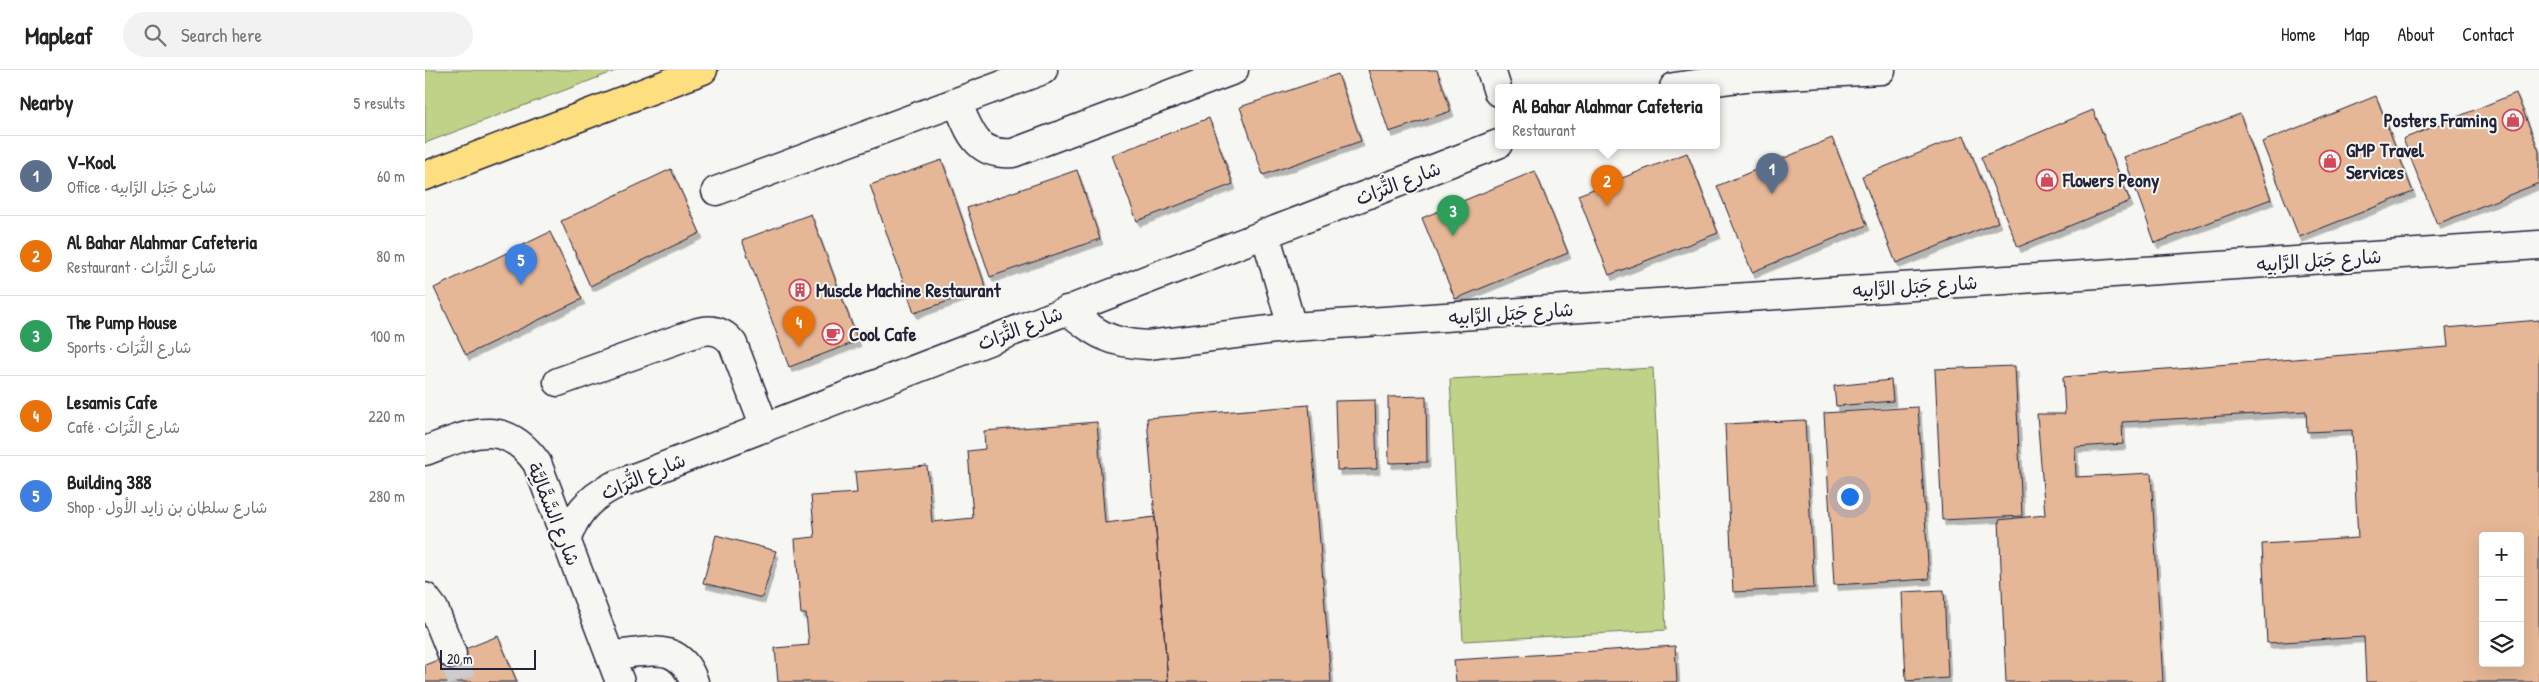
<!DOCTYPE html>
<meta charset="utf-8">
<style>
:root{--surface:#fff;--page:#f2f2f2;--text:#222;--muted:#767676;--line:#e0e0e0;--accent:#d93025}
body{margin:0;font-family:"Patrick Hand","Playpen Sans Arabic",sans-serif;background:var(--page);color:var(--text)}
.controls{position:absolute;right:15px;bottom:15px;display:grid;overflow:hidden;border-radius:5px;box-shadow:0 5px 20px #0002}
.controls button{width:45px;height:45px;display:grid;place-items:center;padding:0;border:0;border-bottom:1px solid var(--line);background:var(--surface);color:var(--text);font:25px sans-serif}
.scale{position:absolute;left:15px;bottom:12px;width:96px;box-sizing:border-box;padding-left:5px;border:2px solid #22223b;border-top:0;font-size:14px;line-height:18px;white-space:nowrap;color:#22223b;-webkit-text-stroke:4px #f6f6f2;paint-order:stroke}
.you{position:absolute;left:1424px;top:426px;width:18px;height:18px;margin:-12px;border:4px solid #fff;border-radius:50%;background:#1a73e8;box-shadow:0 0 0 8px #1a73e833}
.badge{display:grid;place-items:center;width:32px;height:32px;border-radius:50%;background:var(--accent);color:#fff;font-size:16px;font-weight:700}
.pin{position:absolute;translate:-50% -41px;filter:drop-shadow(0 1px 2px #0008)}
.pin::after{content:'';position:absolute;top:26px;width:18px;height:15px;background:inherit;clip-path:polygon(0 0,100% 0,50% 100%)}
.popup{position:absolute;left:1070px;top:14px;width:225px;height:65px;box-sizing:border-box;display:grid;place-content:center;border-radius:5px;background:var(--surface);filter:drop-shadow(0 1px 4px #0005);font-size:16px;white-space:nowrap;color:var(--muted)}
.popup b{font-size:19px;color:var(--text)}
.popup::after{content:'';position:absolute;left:50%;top:100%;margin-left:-10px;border:10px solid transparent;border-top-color:var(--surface)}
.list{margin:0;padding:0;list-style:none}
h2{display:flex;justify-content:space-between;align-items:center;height:65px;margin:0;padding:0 20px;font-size:21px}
h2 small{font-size:16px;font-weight:400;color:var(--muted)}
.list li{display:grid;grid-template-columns:32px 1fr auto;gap:15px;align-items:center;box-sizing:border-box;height:80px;padding:0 20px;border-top:1px solid var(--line)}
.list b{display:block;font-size:19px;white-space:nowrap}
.list p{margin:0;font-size:16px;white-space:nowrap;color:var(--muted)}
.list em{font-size:16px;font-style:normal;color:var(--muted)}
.icon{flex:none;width:28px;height:28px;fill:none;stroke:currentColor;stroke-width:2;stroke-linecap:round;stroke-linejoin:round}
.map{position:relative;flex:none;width:2114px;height:612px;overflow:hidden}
header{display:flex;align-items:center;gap:30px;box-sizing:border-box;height:70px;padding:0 25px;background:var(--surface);border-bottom:1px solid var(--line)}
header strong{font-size:24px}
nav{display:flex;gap:28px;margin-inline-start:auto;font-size:18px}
.search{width:350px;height:45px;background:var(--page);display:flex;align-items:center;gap:12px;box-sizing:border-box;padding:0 18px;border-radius:28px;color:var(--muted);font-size:19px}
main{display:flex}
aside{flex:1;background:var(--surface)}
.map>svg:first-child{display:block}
</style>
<header>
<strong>Mapleaf</strong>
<div class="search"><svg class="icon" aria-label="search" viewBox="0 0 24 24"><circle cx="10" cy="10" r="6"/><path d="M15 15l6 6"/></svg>Search here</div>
<nav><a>Home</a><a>Map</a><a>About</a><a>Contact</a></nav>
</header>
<main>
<aside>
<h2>Nearby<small>5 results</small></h2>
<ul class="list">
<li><span class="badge" style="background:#5c6f8a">1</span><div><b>V-Kool</b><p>Office · شارع جَبَل الرَّابيه</p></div><em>60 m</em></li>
<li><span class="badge" style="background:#e8710a">2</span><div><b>Al Bahar Alahmar Cafeteria</b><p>Restaurant · شارع التُّرَاث</p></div><em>80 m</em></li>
<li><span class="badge" style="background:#2e9e5b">3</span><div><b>The Pump House</b><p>Sports · شارع التُّرَاث</p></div><em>100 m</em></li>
<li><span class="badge" style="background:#e8710a">4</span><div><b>Lesamis Cafe</b><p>Café · شارع التُّرَاث</p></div><em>220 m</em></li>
<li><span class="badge" style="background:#3f7fe0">5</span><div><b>Building 388</b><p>Shop · شارع سلطان بن زايد الأول</p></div><em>280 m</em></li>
</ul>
</aside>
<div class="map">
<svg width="2114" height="612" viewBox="0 0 2114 612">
<defs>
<filter id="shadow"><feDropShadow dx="3" dy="5.5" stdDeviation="0" flood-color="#0004"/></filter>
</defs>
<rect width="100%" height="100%" fill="#f6f6f2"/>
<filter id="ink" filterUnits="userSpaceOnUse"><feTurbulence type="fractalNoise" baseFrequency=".02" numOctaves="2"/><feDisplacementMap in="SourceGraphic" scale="10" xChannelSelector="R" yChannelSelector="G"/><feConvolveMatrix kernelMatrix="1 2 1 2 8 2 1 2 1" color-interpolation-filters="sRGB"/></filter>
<g filter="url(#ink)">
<path fill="#c0d287" stroke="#717a61" d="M 0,0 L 193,0 L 0,73 Z
M 1228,298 L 1241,560 L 1038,571 L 1025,309 Z"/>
<path fill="#e6b796" stroke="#22223b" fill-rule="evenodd" filter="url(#shadow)" d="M 943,0 L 1012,0 L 1026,41 L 964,62 Z
M 913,4 L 936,71 L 838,105 L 815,37 Z
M 2091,23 L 2114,81 L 2114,113 L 2012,154 L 1978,69 Z
M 1951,26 L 1988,122 L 1874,167 L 1837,72 Z
M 1668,40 L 1705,131 L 1593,177 L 1556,87 Z
M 1815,44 L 1846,129 L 1730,173 L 1699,87 Z
M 784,48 L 808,114 L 712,151 L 687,85 Z
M 1539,65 L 1573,152 L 1471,193 L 1437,106 Z
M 1407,68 L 1442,155 L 1327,202 L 1292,116 Z
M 1262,83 L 1293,163 L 1184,205 L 1153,125 Z
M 517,90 L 561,218 L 489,243 L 445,115 Z
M 246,99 L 275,163 L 165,216 L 136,151 Z
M 652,100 L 675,169 L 565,207 L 542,138 Z
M 1110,101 L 1143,183 L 1030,229 L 997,148 Z
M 386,144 L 433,271 L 364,297 L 317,170 Z
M 125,162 L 157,229 L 41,285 L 9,218 Z
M 2114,250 L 2114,612 L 1941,612 L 1939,567 L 1842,573 L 1837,474 L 1933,468 L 1927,360 L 1882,362 L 1881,341 L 1697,352 L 1698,374 L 1650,377 L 1651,407 L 1726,403 L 1738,612 L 1581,612 L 1574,450 L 1620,445 L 1612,344 L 1640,344 L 1638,307 L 2023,277 L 2021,258 ZM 2058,466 L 2095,466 L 2095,593 L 2058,593 Z
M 1590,296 L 1597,446 L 1517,450 L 1510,299 Z
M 1466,310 L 1468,331 L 1411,336 L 1409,316 Z
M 1001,326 L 1002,392 L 964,393 L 963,327 Z
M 950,330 L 952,399 L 912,400 L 910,331 Z
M 884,335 L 906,612 L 743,612 L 722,348 Z
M 1493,337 L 1504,509 L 1409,515 L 1399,343 Z
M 1380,350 L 1389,518 L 1308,522 L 1300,354 Z
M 672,352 L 680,453 L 730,447 L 743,612 L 353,612 L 350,578 L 384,575 L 381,544 L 376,544 L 370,469 L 390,467 L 386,426 L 432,423 L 430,402 L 502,396 L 507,452 L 548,448 L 543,381 L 560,379 L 559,361 Z
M 291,465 L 351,481 L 337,528 L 278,513 Z
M 1519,520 L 1523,608 L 1481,611 L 1477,522 Z
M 73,566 L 92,612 L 0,612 L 0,595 Z
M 1250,576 L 1252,612 L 1031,612 L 1029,590 Z"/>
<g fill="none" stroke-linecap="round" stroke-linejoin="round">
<path stroke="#cccccd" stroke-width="28" stroke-dasharray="28 14" stroke-linecap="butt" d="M 27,584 L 37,612"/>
<g stroke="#22223b" stroke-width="31">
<path id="minor" d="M 1066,0 L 1073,22
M 1249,17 L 1321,7 L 1456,0
M 532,32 C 545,61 550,86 588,83 L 809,0
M 291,121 L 618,0
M 840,163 L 867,257
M 642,240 C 672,264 683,273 723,275 L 867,257 L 2114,175
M 133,312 L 273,262 C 289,258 299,262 308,274 L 340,358
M 0,381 C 45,364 79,346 112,393 L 195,612
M 141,472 C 149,445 163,429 188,416 L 1073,74
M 0,527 L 9,539 L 27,584
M 185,585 C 222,583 254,569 269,612"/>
</g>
<g stroke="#22223b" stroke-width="31">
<path id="major" d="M 0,106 L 278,0"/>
</g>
<use href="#minor" stroke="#f6f6f2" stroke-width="28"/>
<use href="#major" stroke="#fedf80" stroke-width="28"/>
</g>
</g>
<defs>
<g id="shop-ring" transform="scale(1.125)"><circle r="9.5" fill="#f6f6f2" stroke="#d1495b" stroke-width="1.5"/><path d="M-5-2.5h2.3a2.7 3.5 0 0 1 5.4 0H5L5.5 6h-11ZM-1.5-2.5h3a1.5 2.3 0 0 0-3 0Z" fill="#d1495b"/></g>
<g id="building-ring" transform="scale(1.125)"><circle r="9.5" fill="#f6f6f2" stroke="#d1495b" stroke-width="1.5"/><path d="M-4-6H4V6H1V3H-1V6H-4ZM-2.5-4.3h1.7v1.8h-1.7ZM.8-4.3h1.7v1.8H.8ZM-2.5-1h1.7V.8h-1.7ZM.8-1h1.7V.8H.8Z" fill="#d1495b"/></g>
<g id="cafe-ring" transform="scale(1.125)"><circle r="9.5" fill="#f6f6f2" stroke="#d1495b" stroke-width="1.5"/><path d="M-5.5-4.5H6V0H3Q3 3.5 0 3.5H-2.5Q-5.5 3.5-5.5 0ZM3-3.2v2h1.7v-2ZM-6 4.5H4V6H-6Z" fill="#d1495b"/></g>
</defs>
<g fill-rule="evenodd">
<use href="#shop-ring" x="2088" y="50"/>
<use href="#shop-ring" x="1905" y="91"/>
<use href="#shop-ring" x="1622" y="110"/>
<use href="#building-ring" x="375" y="220"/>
<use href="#cafe-ring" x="408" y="264"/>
</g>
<g text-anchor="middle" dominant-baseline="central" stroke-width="4" stroke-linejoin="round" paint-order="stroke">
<g font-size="19" font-weight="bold" fill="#22223b" stroke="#f6f6f2" text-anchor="start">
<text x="2072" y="50" text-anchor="end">Posters Framing</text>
<text x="1921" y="80">GMP Travel<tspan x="1921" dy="22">Services</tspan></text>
<text x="1638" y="110">Flowers Peony</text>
<text x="391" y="220">Muscle Machine Restaurant</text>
<text x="424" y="264">Cool Cafe</text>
</g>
<g font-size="19" fill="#22223b" stroke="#f6f6f2">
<text transform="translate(973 113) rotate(-21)">شارع التُّرَاث</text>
<text transform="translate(1894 190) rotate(-4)">شارع جَبَل الرَّابيه</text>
<text transform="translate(1490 216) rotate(-4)">شارع جَبَل الرَّابيه</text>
<text transform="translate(1086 243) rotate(-4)">شارع جَبَل الرَّابيه</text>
<text transform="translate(595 258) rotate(-21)">شارع التُّرَاث</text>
<text transform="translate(218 406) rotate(-23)">شارع التُّرَاث</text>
<text transform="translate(129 444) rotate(68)">شارع السَّمَّالِيَّة</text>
</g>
</g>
</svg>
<div class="controls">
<button>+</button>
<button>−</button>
<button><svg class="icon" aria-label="layers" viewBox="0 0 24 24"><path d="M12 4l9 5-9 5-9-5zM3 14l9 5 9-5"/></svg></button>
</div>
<div class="scale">20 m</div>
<div class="you"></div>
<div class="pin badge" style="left:1347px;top:124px;background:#5c6f8a">1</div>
<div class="pin badge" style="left:1182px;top:136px;background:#e8710a">2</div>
<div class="popup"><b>Al Bahar Alahmar Cafeteria</b>Restaurant</div>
<div class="pin badge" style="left:1028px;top:166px;background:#2e9e5b">3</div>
<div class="pin badge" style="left:374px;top:277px;background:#e8710a">4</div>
<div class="pin badge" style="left:96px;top:215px;background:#3f7fe0">5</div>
</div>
</main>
